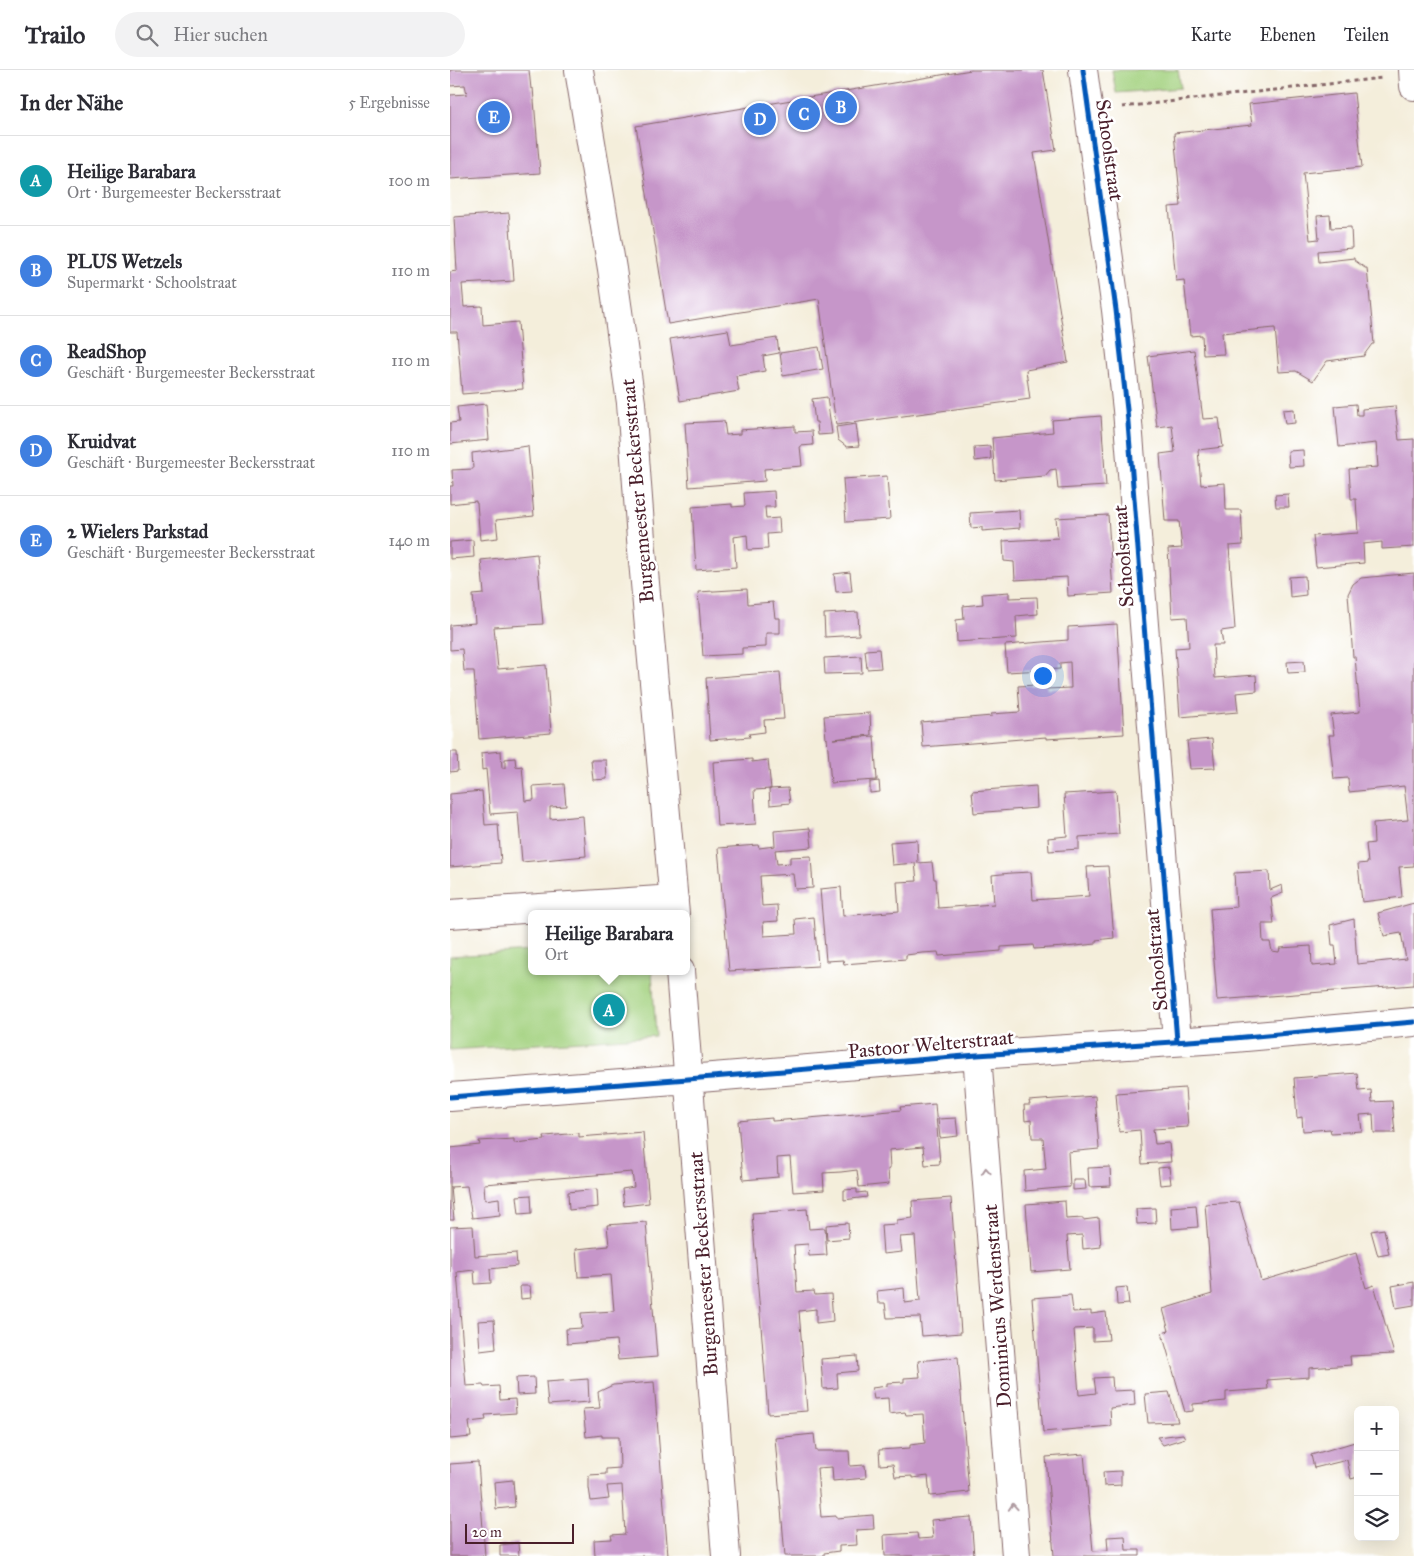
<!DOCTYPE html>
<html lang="de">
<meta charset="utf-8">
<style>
:root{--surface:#fff;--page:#f2f2f3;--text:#2b2b33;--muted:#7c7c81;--line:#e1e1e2;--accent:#d93025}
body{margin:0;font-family:"IM FELL Great Primer",serif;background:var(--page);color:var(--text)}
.controls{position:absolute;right:15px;bottom:15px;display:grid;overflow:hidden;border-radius:8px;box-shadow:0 5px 20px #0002}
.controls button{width:45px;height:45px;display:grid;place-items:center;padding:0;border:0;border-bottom:1px solid var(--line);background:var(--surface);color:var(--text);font:25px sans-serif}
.scale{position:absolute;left:15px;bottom:12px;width:109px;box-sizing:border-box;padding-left:5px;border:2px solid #4a1f2b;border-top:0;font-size:14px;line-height:18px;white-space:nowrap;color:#4a1f2b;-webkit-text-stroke:4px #fff;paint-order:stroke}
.you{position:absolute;left:592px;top:605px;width:18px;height:18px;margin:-12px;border:4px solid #fff;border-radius:50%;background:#1a73e8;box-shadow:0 0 0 8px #1a73e833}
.badge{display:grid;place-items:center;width:32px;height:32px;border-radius:50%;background:var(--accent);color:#fff;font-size:16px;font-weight:700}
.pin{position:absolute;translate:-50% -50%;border:2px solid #fff;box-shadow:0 1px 5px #0006}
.popup{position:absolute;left:78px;top:840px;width:162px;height:65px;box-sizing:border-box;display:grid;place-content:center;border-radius:8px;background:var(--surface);filter:drop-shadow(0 1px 4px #0005);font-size:16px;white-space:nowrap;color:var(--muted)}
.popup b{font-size:19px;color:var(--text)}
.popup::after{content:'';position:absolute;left:50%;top:100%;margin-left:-10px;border:10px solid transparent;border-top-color:var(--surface)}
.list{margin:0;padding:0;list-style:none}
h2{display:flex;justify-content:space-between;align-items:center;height:65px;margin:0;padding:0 20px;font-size:21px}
h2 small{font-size:16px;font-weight:400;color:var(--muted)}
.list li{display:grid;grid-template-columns:32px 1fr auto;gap:15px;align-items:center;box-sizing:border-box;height:90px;padding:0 20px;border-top:1px solid var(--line)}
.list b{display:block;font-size:19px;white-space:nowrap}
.list p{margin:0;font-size:16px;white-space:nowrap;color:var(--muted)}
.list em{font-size:16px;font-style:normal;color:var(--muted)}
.icon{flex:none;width:28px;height:28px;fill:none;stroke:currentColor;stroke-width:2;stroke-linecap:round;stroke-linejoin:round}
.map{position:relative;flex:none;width:964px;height:1486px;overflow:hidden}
header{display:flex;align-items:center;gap:30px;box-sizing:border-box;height:70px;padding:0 25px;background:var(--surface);border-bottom:1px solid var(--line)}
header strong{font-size:24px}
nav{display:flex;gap:28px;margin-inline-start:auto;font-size:18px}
.search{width:350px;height:45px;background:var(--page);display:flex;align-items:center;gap:12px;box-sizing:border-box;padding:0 18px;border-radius:28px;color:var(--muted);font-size:19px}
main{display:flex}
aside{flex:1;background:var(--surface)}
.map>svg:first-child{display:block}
</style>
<header>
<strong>Trailo</strong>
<div class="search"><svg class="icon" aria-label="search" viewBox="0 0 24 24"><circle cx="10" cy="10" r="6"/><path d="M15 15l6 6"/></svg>Hier suchen</div>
<nav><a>Karte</a><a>Ebenen</a><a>Teilen</a></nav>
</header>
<main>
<aside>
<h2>In der Nähe<small>5 Ergebnisse</small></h2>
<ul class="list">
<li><span class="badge" style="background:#0f9aa8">A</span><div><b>Heilige Barabara</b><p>Ort · Burgemeester Beckersstraat</p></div><em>100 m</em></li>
<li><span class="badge" style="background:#3f7fe0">B</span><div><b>PLUS Wetzels</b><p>Supermarkt · Schoolstraat</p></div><em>110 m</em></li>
<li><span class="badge" style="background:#3f7fe0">C</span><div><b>ReadShop</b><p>Geschäft · Burgemeester Beckersstraat</p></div><em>110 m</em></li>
<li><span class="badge" style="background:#3f7fe0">D</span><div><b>Kruidvat</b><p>Geschäft · Burgemeester Beckersstraat</p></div><em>110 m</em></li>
<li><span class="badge" style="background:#3f7fe0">E</span><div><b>2 Wielers Parkstad</b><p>Geschäft · Burgemeester Beckersstraat</p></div><em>140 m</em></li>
</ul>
</aside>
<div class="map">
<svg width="964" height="1486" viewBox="0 0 964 1486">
<rect width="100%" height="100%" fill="#fff"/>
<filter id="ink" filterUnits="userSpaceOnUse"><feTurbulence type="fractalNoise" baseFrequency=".02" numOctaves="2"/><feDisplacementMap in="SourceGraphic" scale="10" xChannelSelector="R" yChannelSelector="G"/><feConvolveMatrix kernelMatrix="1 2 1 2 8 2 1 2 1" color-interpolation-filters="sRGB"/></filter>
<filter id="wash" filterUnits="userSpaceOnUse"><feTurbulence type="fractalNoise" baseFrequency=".0096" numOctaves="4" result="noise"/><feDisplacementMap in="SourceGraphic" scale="20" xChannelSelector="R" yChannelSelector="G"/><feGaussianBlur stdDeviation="1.12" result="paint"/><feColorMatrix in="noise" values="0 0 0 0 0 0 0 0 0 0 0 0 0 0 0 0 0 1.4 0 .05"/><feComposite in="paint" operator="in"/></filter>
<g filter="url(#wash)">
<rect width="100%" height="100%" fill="#f4eedb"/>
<path fill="#a3d17f" stroke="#767855" d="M 662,0 L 728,0 L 731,18 L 666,23 Z
M 81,881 L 82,901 L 202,901 L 206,966 L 0,980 L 0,886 Z"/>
<g id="blocks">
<path fill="#c696c9" d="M 0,0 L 79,0 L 81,19 L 83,18 L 90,103 L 0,109 L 0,25 L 17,24 L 15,15 L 0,16 Z
M 521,0 L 593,0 L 606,80 L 584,83 L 618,292 L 576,300 L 580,329 L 386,355 L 369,229 L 218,254 L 186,56 Z
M 904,23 L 912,97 L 853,103 L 860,170 L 869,169 L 867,146 L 880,145 L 881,158 L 901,157 L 902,178 L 868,181 L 869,192 L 904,188 L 904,190 L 915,198 L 917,198 L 924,274 L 922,274 L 914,285 L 914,286 L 877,291 L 863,311 L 846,301 L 829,302 L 825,258 L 772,263 L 774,284 L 753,285 L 752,265 L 740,266 L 734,210 L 726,211 L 719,137 L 731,136 L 724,63 L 802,55 L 799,34 Z
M 59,143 L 64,211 L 12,214 L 14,237 L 32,236 L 33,255 L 68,252 L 73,319 L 12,324 L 7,262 L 0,262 L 0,202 L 7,201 L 4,147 Z
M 278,260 L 281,275 L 327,268 L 329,283 L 313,286 L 315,301 L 286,306 L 289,321 L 230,331 L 220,269 Z
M 369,277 L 373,299 L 333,306 L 330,283 Z
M 744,280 L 753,349 L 769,348 L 773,377 L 748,380 L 751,415 L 775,413 L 776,440 L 791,440 L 793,475 L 779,476 L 785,559 L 771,561 L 773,575 L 763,575 L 765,608 L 806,605 L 807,621 L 786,623 L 788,642 L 730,647 L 725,578 L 739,577 L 737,547 L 722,548 L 718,479 L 732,478 L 729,451 L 715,451 L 710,384 L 725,382 L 722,355 L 707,357 L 698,286 Z
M 377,327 L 382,364 L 368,365 L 367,352 L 365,352 L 362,329 Z
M 36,334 L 39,370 L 0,374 L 0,353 L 9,352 L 7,337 Z
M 906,334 L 907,345 L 912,345 L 912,339 L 945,336 L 949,370 L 964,369 L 964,477 L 932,479 L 932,472 L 913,474 L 914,493 L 866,497 L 863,466 L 908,463 L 906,429 L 901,429 L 899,399 L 928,397 L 926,373 L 889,377 L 885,336 Z
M 844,339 L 845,353 L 835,354 L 833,340 Z
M 651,346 L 656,416 L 608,419 L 606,399 L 600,400 L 595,406 L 545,410 L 542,368 L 603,362 L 602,350 Z
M 274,351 L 276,365 L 290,364 L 290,360 L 345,356 L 345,362 L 362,361 L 363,375 L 350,376 L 352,396 L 314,399 L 315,411 L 239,417 L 235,353 Z
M 406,354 L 409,376 L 397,377 L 388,370 L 386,357 Z
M 78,376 L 84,446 L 46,450 L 48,468 L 30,470 L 27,433 L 26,433 L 26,431 L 0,434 L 0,416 L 3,416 L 2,400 L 23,399 L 22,383 Z
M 540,376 L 541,389 L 525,391 L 524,377 Z
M 853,380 L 854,396 L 839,397 L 838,381 Z
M 437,406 L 440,449 L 396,452 L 393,409 Z
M 324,421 L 325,437 L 315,437 L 316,449 L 329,448 L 330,463 L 317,464 L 318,479 L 298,480 L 297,465 L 284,467 L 286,497 L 246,500 L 242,437 L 282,434 L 282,437 L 295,436 L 294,423 Z
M 838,424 L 839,437 L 826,437 L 825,425 Z
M 569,440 L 570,458 L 532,461 L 532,457 L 521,458 L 520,443 Z
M 658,445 L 663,523 L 618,526 L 617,507 L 565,510 L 564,492 L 554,491 L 553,471 L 608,468 L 606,448 Z
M 23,470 L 24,487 L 0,489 L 0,472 Z
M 87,484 L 93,554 L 44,557 L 48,599 L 96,595 L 101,663 L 29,669 L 24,601 L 14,601 L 12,579 L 0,580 L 0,555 L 25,553 L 23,525 L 34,524 L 31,490 Z
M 400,502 L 402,521 L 386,522 L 384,504 Z
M 964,503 L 964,796 L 949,797 L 952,827 L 912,832 L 908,794 L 918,793 L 916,774 L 924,773 L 923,753 L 958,750 L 954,716 L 899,722 L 898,708 L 884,709 L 879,665 L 884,665 L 881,645 L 910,642 L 905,587 L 903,587 L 898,524 L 903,514 L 911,508 Z
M 855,506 L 856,525 L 840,527 L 839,507 Z
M 297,519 L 298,534 L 323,532 L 325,548 L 330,548 L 330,563 L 316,563 L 316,577 L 292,578 L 292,584 L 253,586 L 248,522 Z
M 559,522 L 559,528 L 587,527 L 588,544 L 566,546 L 567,568 L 507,572 L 506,550 L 514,549 L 513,536 L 533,534 L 532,524 Z
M 408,542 L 409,565 L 375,567 L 374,544 Z
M 667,554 L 674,664 L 596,669 L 596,667 L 473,677 L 471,652 L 542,646 L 541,644 L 570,642 L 568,616 L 587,615 L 587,609 L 595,608 L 597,619 L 621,618 L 620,592 L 610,593 L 610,599 L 557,602 L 555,575 L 618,570 L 618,557 Z
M 429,579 L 431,598 L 417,599 L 415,580 Z
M 411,586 L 412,603 L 375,604 L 374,588 Z
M 854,591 L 855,602 L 838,603 L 837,592 Z
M 330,602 L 334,649 L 314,650 L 315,662 L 299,664 L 300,667 L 260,670 L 256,608 Z
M 420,643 L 421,665 L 383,669 L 424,666 L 427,710 L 381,713 L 377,668 L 376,669 L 374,646 Z
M 762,669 L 765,698 L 740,699 L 737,671 Z
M 51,681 L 52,698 L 55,698 L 55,689 L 65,688 L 66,697 L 72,696 L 75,731 L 84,730 L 83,716 L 114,714 L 116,736 L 100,737 L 100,749 L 133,746 L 136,786 L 72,792 L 68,742 L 40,744 L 36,699 L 32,700 L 31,683 Z
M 0,682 L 7,682 L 8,701 L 0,702 Z
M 302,689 L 302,692 L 318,690 L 321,719 L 304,720 L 306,754 L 267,756 L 263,692 Z
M 141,690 L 156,690 L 157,709 L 143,710 Z
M 429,711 L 430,722 L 420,723 L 420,712 Z
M 586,716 L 587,738 L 524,743 L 522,721 Z
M 338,718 L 340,733 L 320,735 L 319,719 Z
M 32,721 L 35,755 L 48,754 L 51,793 L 0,797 L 0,724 Z
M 666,721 L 669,764 L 629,767 L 629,779 L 599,781 L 598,768 L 617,766 L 614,724 Z
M 360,758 L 362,777 L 325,780 L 327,794 L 340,793 L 340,787 L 361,786 L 363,818 L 345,819 L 343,804 L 310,806 L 312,836 L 327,835 L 328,851 L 313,852 L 314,866 L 346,864 L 345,849 L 364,847 L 368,896 L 279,901 L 268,778 L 308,775 L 309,778 L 325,776 L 324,761 Z
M 467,770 L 468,793 L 482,792 L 484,809 L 486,809 L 488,838 L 544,834 L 542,805 L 561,803 L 581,802 L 583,830 L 639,826 L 637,797 L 658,796 L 664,868 L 646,870 L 646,874 L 615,877 L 584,879 L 583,875 L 551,877 L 551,881 L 489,886 L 488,882 L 472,883 L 456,885 L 456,889 L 394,894 L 393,890 L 376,891 L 370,819 L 391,817 L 393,846 L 449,841 L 447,812 L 467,811 L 465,793 L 442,795 L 440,772 Z
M 819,801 L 820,820 L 832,815 L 833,823 L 821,828 L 824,854 L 812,854 L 813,872 L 820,872 L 822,881 L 829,882 L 830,878 L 861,876 L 862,896 L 887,894 L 885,875 L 882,875 L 880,855 L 904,849 L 907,894 L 956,889 L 951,863 L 934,866 L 928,843 L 964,833 L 964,915 L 767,930 L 760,839 L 786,837 L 784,803 Z
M 907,1003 L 909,1021 L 921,1020 L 922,1032 L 942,1031 L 945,1063 L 924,1063 L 923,1044 L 910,1045 L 912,1061 L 881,1063 L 880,1059 L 853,1061 L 852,1047 L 847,1048 L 844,1008 Z
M 735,1018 L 738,1057 L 703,1059 L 705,1074 L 719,1073 L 721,1092 L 692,1094 L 690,1060 L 669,1062 L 666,1023 Z
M 645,1026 L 649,1079 L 618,1082 L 620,1117 L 575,1121 L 574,1101 L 596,1099 L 593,1068 L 582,1068 L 581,1050 L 575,1051 L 574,1035 L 580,1035 L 579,1031 Z
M 485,1034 L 490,1094 L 475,1095 L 473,1077 L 439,1080 L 440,1099 L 438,1099 L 439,1114 L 409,1117 L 407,1100 L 391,1102 L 373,1103 L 374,1120 L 343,1122 L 340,1087 L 327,1088 L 328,1107 L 293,1110 L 288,1051 L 322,1048 L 322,1051 L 323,1051 L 418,1043 L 451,1040 L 450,1037 Z
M 506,1048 L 508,1066 L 490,1068 L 488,1049 Z
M 193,1062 L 199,1133 L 174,1136 L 172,1119 L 184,1117 L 182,1102 L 34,1114 L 35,1130 L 49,1128 L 50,1145 L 22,1148 L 17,1116 L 0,1117 L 0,1078 L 30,1075 L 29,1071 L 64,1069 L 64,1073 L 95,1070 L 94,1066 L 96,1066 L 129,1063 L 129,1067 Z
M 660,1097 L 661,1116 L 639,1117 L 638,1098 Z
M 719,1097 L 721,1114 L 710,1115 L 708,1098 Z
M 623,1110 L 635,1110 L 636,1119 L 623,1120 Z
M 0,1117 L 1,1117 L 4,1150 L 0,1150 Z
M 147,1119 L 148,1137 L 119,1140 L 118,1122 Z
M 407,1119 L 407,1123 L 416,1122 L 417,1127 L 394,1130 L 394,1120 Z
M 81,1125 L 82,1143 L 69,1144 L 67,1126 Z
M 501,1128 L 511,1263 L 472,1266 L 470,1247 L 437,1248 L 435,1233 L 428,1233 L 427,1221 L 454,1218 L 455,1233 L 470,1231 L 465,1166 L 450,1167 L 452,1182 L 433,1184 L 431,1155 L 447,1154 L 447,1150 L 463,1148 L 462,1131 Z
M 615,1131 L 616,1149 L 633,1148 L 633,1150 L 649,1148 L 651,1177 L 633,1179 L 632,1165 L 617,1166 L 620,1199 L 581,1202 L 576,1134 Z
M 789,1132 L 811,1211 L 906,1183 L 916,1218 L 924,1215 L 944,1284 L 900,1286 L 901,1295 L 859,1298 L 859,1307 L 817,1310 L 818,1319 L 776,1322 L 776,1331 L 743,1334 L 743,1341 L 735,1342 L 712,1263 L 719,1261 L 713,1239 L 762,1224 L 755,1134 Z
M 746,1135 L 748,1157 L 722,1159 L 721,1137 Z
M 705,1138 L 706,1153 L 687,1154 L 686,1139 Z
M 357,1139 L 359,1159 L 375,1158 L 377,1185 L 359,1186 L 358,1174 L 344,1175 L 347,1222 L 364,1221 L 365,1225 L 381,1224 L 383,1251 L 366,1253 L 366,1239 L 349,1241 L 357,1341 L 318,1344 L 302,1143 Z
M 196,1152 L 207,1287 L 168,1290 L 166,1270 L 117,1274 L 116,1259 L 132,1258 L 131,1243 L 164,1241 L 161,1205 L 128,1207 L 126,1179 L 159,1176 L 157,1155 Z
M 398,1153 L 399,1168 L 377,1170 L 376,1155 Z
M 23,1156 L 25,1186 L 66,1183 L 67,1196 L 40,1199 L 41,1213 L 25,1214 L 24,1200 L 7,1202 L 16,1316 L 33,1315 L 34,1317 L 49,1316 L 50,1330 L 65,1329 L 66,1343 L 35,1345 L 36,1350 L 19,1352 L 21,1367 L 0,1369 L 0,1157 Z
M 934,1159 L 939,1184 L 928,1186 L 921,1161 Z
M 964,1212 L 964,1235 L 946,1238 L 942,1216 Z
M 70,1216 L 80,1216 L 81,1228 L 71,1229 Z
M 677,1217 L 679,1234 L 667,1235 L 666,1218 Z
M 621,1225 L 623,1242 L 641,1241 L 641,1244 L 656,1242 L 659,1270 L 643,1271 L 643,1258 L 624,1259 L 629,1325 L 646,1323 L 644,1308 L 662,1307 L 663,1321 L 684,1320 L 685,1335 L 660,1338 L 661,1356 L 593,1362 L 582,1228 Z
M 44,1250 L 46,1279 L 30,1281 L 28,1251 Z
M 407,1286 L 408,1301 L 387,1303 L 388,1318 L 373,1319 L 371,1289 Z
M 508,1287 L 519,1422 L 480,1426 L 478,1406 L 462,1408 L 462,1406 L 445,1407 L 443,1394 L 430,1395 L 429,1380 L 460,1378 L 460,1375 L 475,1373 L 473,1344 L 456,1345 L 455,1342 L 439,1344 L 438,1328 L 424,1329 L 422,1318 L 437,1316 L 437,1313 L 454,1312 L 454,1308 L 470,1307 L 468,1291 Z
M 84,1307 L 85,1324 L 67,1325 L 66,1308 Z
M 138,1309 L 139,1332 L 98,1335 L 96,1312 Z
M 204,1312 L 218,1486 L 145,1486 L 144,1470 L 162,1469 L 161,1465 L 175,1464 L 172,1415 L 157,1416 L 159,1429 L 141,1431 L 139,1418 L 139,1405 L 156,1404 L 156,1399 L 170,1398 L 169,1367 L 152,1367 L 152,1365 L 136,1367 L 133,1339 L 150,1338 L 148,1322 L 163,1315 Z
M 719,1322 L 728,1352 L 698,1353 L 695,1324 Z
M 364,1364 L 366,1381 L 399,1381 L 400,1396 L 415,1395 L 416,1408 L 383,1411 L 382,1397 L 367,1398 L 371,1447 L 386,1446 L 386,1448 L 423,1445 L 424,1459 L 406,1460 L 407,1475 L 389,1476 L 389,1481 L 374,1483 L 374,1486 L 335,1486 L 325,1368 Z
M 733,1364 L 735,1368 L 713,1375 L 707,1367 Z
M 908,1371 L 908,1407 L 901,1409 L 897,1390 L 864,1398 L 861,1385 Z
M 634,1384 L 643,1481 L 658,1480 L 657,1467 L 675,1466 L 676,1480 L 690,1480 L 690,1486 L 604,1486 L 596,1387 Z
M 28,1392 L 35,1486 L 0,1486 L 0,1394 Z
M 671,1401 L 671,1415 L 654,1416 L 653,1402 Z
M 63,1410 L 65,1437 L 46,1439 L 44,1412 Z
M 521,1447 L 524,1486 L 435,1486 L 434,1465 L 467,1463 L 468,1469 L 483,1468 L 481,1450 Z
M 68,1473 L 69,1486 L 50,1486 L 50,1475 Z"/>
</g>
</g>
<g filter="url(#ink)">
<use href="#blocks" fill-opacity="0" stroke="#866769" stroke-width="1"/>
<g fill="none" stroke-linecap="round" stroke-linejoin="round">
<g stroke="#866769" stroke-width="30">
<path id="minor" d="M 129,0 L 162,199 L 181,333 L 191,469 L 225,844
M 633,0 L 666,240 L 677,340 L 727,971
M 963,0 L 964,16
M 0,844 L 224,829
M 230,901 L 276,1486
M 527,985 L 566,1486
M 0,1027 L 238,1009 L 527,985 L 784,968 L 964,952"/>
</g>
<path stroke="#866769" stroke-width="3" stroke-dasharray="4 4" stroke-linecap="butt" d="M 672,37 L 932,8"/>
<use href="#minor" stroke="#fff" stroke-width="28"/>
<g stroke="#fff" stroke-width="8">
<path id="cycleway" d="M 633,0 L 666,240 L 677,340 L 727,971
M 0,1027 L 238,1009 L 527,985 L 784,968 L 964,952"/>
</g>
<use href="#cycleway" stroke="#0057b8" stroke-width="5"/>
</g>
<defs><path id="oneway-chevron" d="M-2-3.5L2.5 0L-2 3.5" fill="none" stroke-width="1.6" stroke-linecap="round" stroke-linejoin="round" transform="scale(1.25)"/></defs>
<g stroke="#ae9aa0">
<use href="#oneway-chevron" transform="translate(536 1101) rotate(-94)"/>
<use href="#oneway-chevron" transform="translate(563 1437) rotate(-94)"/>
</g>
</g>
<g text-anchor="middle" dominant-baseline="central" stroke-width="5" stroke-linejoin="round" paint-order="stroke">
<g font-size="20" fill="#4a1f2b" stroke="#fff">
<text transform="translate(660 80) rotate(82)">Schoolstraat</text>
<text transform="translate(187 421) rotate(-95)">Burgemeester Beckersstraat</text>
<text transform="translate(673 486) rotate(-94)">Schoolstraat</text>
<text transform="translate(706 890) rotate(-95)">Schoolstraat</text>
<text transform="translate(481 974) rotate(-5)">Pastoor Welterstraat</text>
<text transform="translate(253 1194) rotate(-94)">Burgemeester Beckersstraat</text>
<text transform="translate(547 1236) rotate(-94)">Dominicus Werdenstraat</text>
</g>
</g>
</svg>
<div class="controls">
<button>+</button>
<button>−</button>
<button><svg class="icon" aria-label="layers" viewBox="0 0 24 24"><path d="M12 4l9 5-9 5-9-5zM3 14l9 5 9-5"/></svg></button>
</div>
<div class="scale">20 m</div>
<div class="you"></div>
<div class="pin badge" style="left:159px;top:940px;background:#0f9aa8">A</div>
<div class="popup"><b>Heilige Barabara</b>Ort</div>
<div class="pin badge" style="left:391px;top:37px;background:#3f7fe0">B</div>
<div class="pin badge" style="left:354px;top:44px;background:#3f7fe0">C</div>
<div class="pin badge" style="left:310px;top:49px;background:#3f7fe0">D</div>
<div class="pin badge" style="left:44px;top:47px;background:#3f7fe0">E</div>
</div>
</main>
